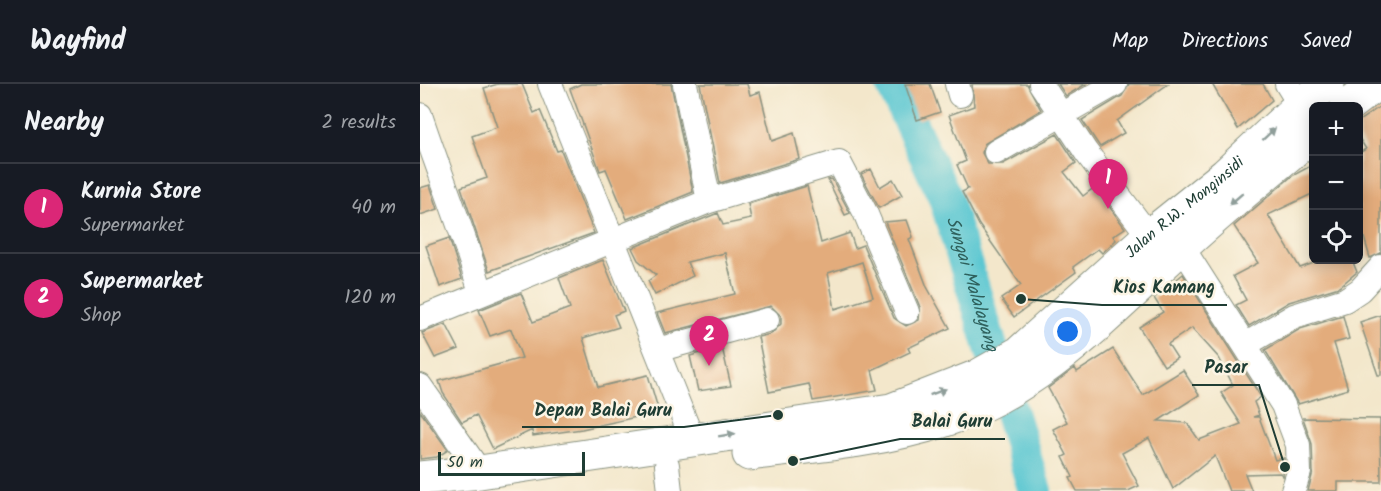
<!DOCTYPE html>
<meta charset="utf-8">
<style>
:root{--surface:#171b24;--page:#242831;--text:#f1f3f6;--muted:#9ea1a6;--line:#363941;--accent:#db2777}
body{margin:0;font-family:Kalam,sans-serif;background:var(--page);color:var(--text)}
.controls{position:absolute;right:18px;top:18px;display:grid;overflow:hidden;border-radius:9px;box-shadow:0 3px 15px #0003}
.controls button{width:54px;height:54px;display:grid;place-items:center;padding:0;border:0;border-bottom:2px solid var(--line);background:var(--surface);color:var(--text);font:30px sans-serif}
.scale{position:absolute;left:18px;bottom:15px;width:147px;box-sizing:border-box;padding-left:6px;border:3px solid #1f3d34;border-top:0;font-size:16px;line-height:21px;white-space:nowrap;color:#1f3d34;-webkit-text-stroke:4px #fcf5e5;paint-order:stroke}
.you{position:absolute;left:648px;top:248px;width:21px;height:21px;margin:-15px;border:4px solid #fff;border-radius:50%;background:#1a73e8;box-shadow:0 0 0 9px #1a73e833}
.badge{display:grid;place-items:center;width:39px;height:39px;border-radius:50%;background:var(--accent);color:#fff;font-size:20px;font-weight:700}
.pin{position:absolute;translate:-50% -50px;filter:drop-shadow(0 2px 3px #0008)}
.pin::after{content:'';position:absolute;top:32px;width:21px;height:18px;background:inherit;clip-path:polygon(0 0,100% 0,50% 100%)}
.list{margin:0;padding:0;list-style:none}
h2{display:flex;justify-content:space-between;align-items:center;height:78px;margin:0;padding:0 24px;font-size:26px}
h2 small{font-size:20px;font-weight:400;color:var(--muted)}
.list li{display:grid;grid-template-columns:39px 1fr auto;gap:18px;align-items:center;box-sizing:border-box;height:90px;padding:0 24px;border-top:2px solid var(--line)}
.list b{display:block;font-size:22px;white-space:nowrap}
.list p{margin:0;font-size:20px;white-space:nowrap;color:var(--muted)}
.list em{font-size:20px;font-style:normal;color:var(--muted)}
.icon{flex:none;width:33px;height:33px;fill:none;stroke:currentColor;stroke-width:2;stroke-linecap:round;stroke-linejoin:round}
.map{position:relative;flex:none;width:961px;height:407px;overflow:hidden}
header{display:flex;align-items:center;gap:36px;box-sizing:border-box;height:84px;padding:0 30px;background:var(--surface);border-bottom:2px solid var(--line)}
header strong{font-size:28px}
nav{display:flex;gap:33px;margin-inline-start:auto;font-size:21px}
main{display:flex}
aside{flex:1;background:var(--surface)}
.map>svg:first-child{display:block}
</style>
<header>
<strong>Wayfind</strong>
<nav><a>Map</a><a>Directions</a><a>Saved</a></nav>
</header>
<main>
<aside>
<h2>Nearby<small>2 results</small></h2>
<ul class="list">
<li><span class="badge">1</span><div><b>Kurnia Store</b><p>Supermarket</p></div><em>40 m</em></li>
<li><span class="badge">2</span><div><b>Supermarket</b><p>Shop</p></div><em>120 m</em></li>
</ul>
</aside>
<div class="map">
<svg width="961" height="407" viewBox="0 0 961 407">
<rect width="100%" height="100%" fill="#fcf5e5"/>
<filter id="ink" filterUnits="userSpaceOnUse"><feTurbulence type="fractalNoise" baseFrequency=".0167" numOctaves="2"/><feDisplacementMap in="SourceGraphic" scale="12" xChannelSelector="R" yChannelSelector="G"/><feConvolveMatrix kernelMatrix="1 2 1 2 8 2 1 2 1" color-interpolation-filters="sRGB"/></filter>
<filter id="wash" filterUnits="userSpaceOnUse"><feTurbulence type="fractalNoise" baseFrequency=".008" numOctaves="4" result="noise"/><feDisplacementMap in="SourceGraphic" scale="24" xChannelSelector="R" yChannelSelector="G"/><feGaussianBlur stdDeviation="1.35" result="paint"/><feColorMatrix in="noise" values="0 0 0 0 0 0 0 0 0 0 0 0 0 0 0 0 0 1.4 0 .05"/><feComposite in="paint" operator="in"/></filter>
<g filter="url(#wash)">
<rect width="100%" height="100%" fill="#f3e7cb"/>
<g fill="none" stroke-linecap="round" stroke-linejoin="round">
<path stroke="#5bc7d2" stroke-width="34" id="s1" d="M 472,0 L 525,113 L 615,407"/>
</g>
<g id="blocks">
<path fill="#e3ac7b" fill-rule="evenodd" d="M 78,0 L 102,0 L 114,29 L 120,26 L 137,67 L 141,66 L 174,149 L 69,187 L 41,103 L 67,94 L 52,52 L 77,43 L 64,4 Z
M 161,0 L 251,0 L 273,108 L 207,135 L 186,85 L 180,87 L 150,5 Z
M 280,0 L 327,0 L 330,11 L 340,8 L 352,57 L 374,49 L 380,75 L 300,99 Z
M 485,0 L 510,0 L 520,28 L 497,36 Z
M 552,0 L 607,0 L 621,26 L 564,60 L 562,69 L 568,80 L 583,80 L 637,50 L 656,79 L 644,88 L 663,112 L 675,103 L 705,144 L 693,152 L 696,156 L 682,169 L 678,165 L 653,183 L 656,188 L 594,233 L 581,215 L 601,201 L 559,141 L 542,108 L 548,105 L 537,81 L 546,77 L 529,31 L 554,22 Z
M 638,0 L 666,0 L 646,12 Z
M 709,0 L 748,0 L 697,37 L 704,49 L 680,63 L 662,36 L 702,12 Z
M 792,0 L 843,0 L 852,16 L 818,45 Z
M 961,22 L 961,169 L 950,174 L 939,136 L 939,69 L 946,65 L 939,54 L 939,37 Z
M 894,80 L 894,109 L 848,131 L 880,184 L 902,176 L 932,176 L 937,188 L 919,203 L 869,218 L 829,242 L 816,221 L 826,216 L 813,192 L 838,179 L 814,142 L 872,92 Z
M 451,85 L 460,103 L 473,95 L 482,111 L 459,124 L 441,90 Z
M 412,95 L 430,129 L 425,131 L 408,96 Z
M 10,101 L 18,125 L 0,131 L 0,104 Z
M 387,102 L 401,159 L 430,149 L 435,164 L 443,161 L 474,234 L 486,242 L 499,236 L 500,223 L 465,138 L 487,136 L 493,153 L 489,155 L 507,203 L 530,244 L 488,264 L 490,268 L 452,286 L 457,306 L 393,317 L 389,300 L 349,308 L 338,253 L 351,250 L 361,240 L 361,232 L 351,222 L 245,249 L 237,229 L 315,210 L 305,169 L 267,178 L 273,192 L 235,211 L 228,197 L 236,191 L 218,176 L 212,164 L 298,129 L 303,141 L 331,135 L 328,120 ZM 442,178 L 453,213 L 415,225 L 408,189 Z
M 29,154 L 42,195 L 20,203 L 6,162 Z
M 183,176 L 204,227 L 194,231 L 199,243 L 163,254 L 178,303 L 228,291 L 239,328 L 162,345 L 113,352 L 112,346 L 73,365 L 56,331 L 42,338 L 23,309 L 19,297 L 102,274 L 91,245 L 70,252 L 59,226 L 101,209 L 113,238 L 150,224 L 139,194 Z
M 763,190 L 841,313 L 834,318 L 839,331 L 833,333 L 839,333 L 855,376 L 864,374 L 863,392 L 860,389 L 825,390 L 832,407 L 809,407 L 795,372 L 753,405 L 729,354 L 702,369 L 719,402 L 708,407 L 657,407 L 650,394 L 653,393 L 643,373 L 647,371 L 633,345 L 647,338 L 628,304 L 655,284 L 657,288 L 693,265 L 723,311 L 763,286 L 779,311 L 738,337 L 767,339 L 779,356 L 821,340 L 801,309 L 813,301 L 799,274 L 772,244 L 748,260 L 757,274 L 744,282 L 719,243 L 743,228 L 734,214 Z
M 961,231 L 961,291 L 958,291 L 940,238 Z
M 923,232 L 929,255 L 914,259 L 928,305 L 878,320 L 845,266 L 880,245 Z
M 26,240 L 39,265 L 15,274 L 2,249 Z
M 302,263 L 311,302 L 278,307 L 270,272 Z
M 0,327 L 28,366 L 17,373 L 0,375 Z
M 883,334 L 960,335 L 961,398 L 918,398 L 918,407 L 888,407 L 893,388 L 892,360 Z"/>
</g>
</g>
<g filter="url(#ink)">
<use href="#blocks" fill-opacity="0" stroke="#899280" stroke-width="1.5"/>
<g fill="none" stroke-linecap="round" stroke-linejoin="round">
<g stroke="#899280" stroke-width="26">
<path id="minor" d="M 130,0 L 273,357
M 265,0 L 289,117
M 537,0 L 540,11
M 621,0 L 666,68 L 729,152
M 867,0 L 880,21
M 0,31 C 20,91 44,149 61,209
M 576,68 L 695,0
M 762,163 L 863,321 L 878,361 L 879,388 L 873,407
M 0,235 L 289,117 L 419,78 L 445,128 L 487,228
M 825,261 L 874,232 L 925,216 L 940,206 L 961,183
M 237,266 L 347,236
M 0,302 L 60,388
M 247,381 L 250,407"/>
</g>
<g stroke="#899280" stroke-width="35">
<g id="highway">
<path d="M 927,22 L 956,0"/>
<path d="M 329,370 C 393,362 460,357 522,337 C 619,307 689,229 762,163 C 805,124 849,87 894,50"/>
<path id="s2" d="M 0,394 L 60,388 L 471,326 L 558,292 L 599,269 L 729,152 L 805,91 L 880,21 L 908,0"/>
</g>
</g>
<use href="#minor" stroke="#fff" stroke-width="24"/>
<use href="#highway" stroke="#fff" stroke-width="33"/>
</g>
<defs><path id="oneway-solid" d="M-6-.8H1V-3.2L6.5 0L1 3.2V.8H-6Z" transform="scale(1.5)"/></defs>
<g fill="#8f9e9a">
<use href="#oneway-solid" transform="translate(849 50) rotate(-43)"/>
<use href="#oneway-solid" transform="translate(816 115) rotate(139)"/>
<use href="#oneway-solid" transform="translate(518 308) rotate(-21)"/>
<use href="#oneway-solid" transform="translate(307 351) rotate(-9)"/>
</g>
</g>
<g text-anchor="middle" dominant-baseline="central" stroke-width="5" stroke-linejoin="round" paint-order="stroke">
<g font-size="16" fill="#1f3d34" stroke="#fcf5e5">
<text stroke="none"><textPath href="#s2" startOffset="837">Jalan R.W. Monginsidi</textPath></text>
</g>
<g font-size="18" font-style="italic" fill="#2e605c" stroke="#fcf5e5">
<text stroke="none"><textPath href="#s1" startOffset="216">Sungai Malalayang</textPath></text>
</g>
</g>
<path fill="none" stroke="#1f3d34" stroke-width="2" d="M601 215L682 221H807M865 383L839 301H772M358 331L264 343H102M373 377L480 355H585"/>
<g fill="#1f3d34" stroke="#fcf5e5" stroke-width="2">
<circle cx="601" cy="215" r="6"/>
<circle cx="865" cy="383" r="6"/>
<circle cx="358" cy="331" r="6"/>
<circle cx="373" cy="377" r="6"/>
</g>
<g font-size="18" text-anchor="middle" font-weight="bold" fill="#1f3d34" stroke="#fcf5e5" stroke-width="5" stroke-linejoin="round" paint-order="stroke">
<text x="744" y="209">Kios Kamang</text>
<text x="806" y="289">Pasar</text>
<text x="183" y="332">Depan Balai Guru</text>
<text x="532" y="343">Balai Guru</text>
</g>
</svg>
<div class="controls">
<button>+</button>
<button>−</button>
<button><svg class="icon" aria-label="locate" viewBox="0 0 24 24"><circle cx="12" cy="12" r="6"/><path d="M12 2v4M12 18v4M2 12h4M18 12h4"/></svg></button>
</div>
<div class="scale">50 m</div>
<div class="you"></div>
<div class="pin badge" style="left:688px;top:125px">1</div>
<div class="pin badge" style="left:289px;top:282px">2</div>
</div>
</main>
